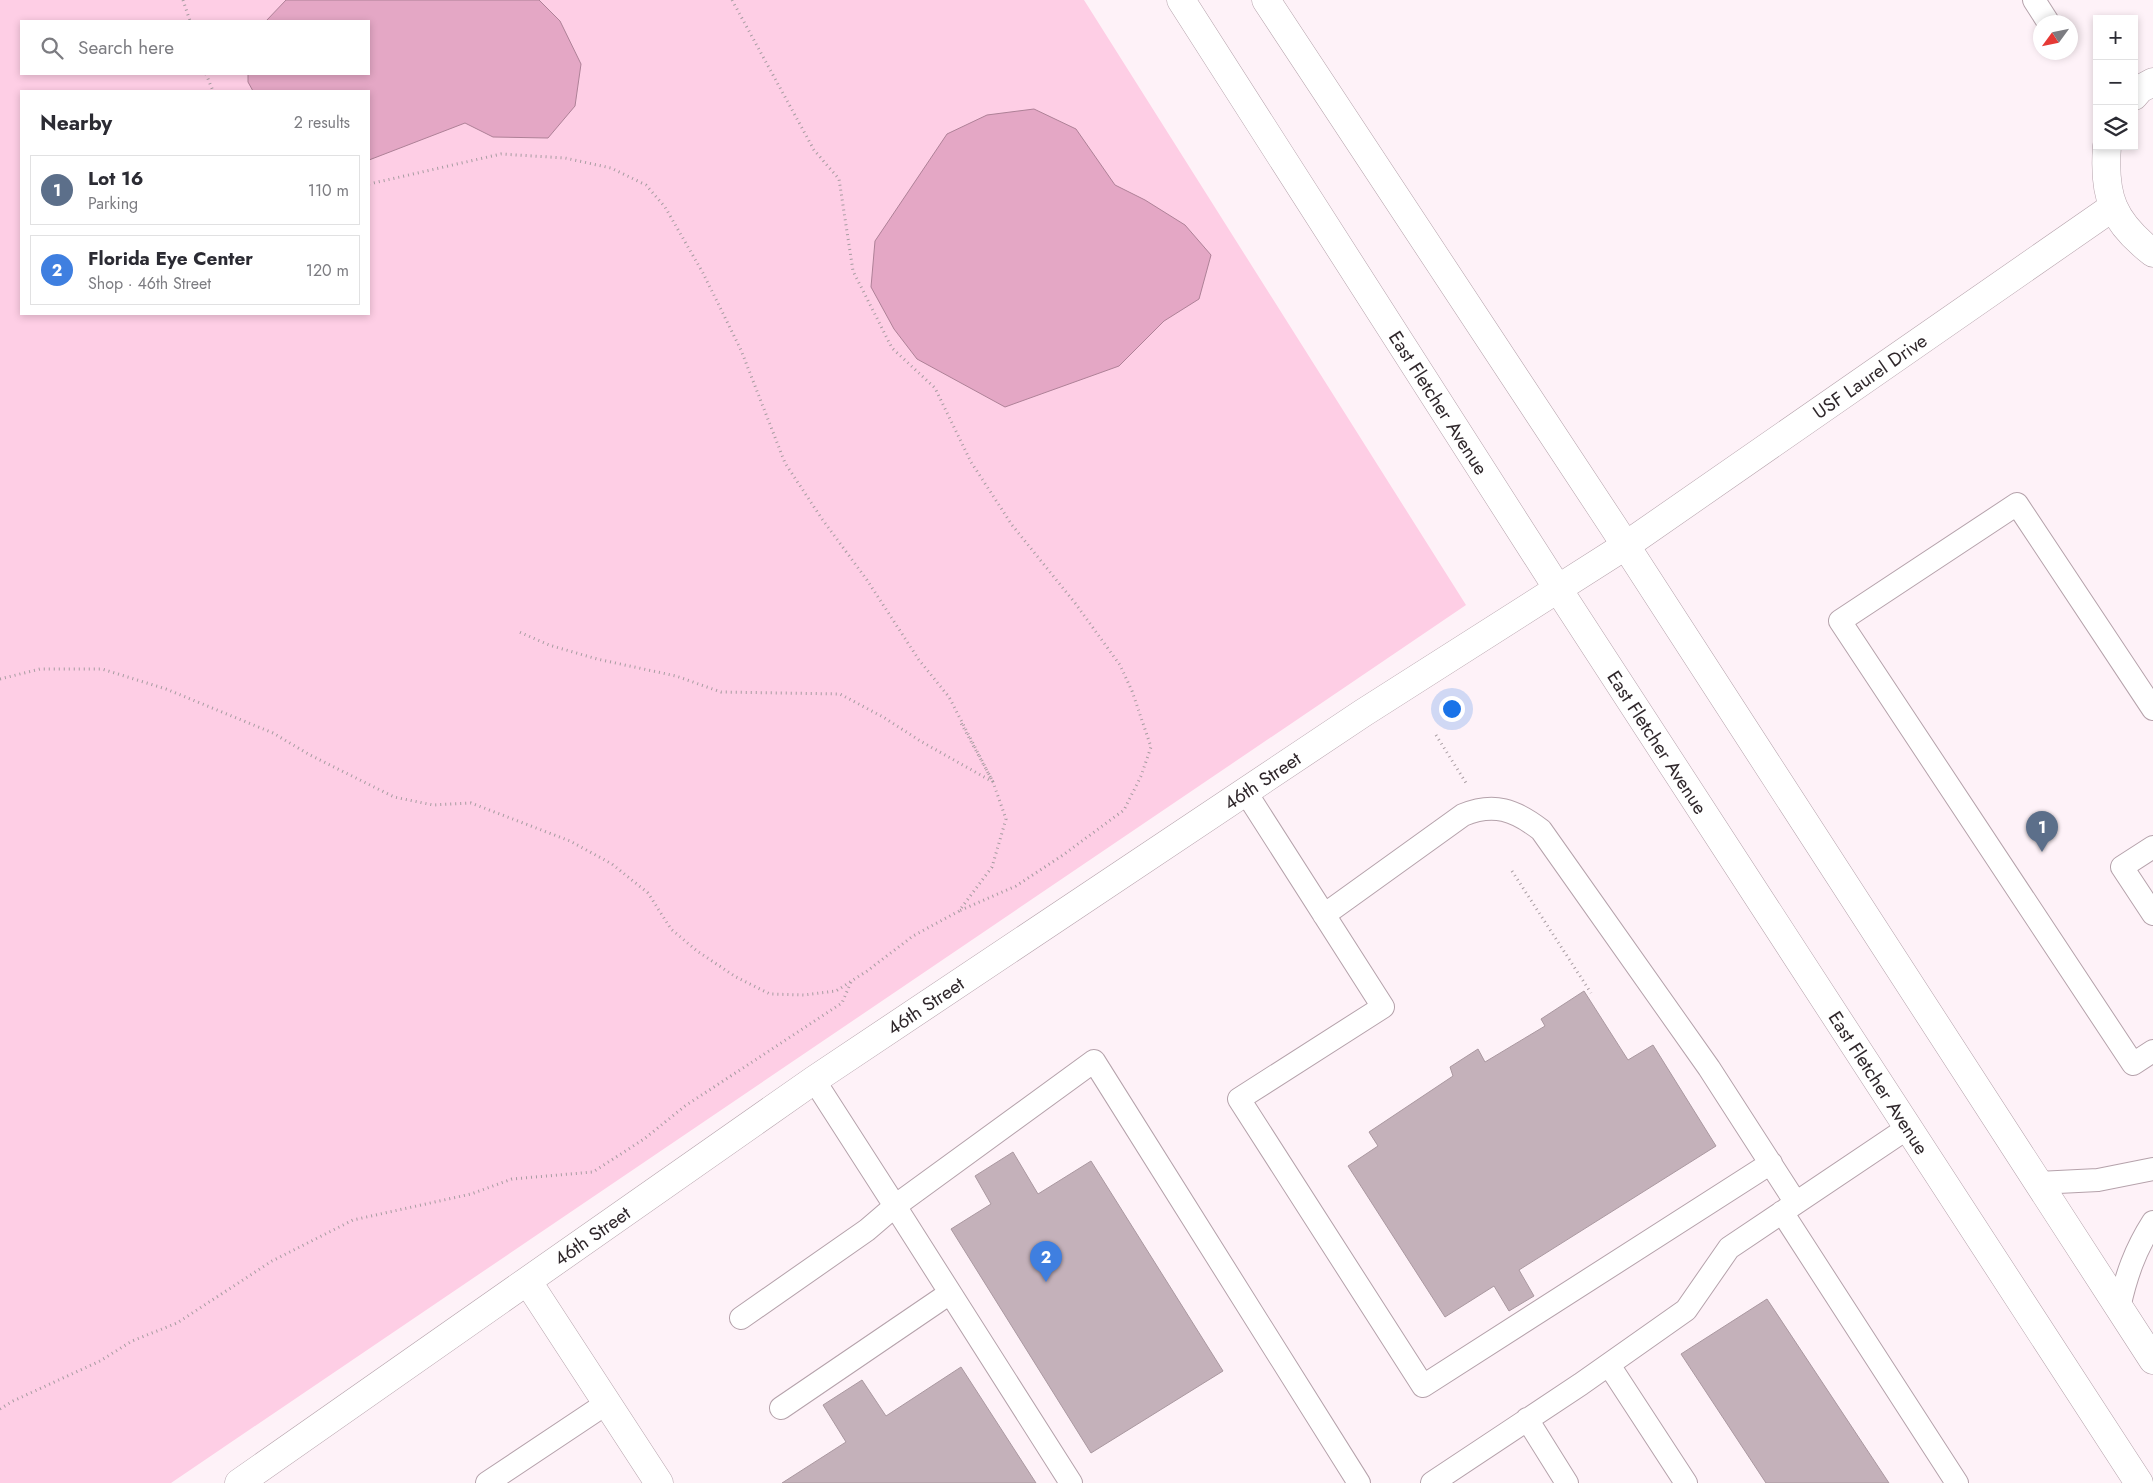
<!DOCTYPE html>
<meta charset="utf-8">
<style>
:root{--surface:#fff;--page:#f7f7f7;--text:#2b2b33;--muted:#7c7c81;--line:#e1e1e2;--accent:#276450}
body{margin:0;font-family:Jost,sans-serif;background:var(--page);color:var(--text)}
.controls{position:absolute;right:15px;top:15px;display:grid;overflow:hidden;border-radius:0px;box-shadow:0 2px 8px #0003}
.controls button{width:45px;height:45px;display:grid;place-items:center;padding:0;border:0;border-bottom:1px solid var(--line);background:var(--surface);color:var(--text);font:25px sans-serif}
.compass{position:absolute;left:2033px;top:15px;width:45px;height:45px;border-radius:50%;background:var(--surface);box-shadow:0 2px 8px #0003;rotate:237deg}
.you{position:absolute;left:1451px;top:708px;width:18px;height:18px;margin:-12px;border:4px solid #fff;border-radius:50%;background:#1a73e8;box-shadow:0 0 0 8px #1a73e833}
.badge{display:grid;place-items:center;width:32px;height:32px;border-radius:50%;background:var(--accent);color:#fff;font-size:16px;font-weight:700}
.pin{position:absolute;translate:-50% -41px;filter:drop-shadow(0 1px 2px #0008)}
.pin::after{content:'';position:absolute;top:26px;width:18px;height:15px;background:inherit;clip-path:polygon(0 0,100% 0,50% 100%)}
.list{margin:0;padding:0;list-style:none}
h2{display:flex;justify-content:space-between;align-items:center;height:65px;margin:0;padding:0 20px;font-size:21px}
h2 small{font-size:16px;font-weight:400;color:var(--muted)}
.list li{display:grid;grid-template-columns:32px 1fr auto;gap:15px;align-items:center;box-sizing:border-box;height:70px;margin:0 10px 10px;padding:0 10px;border:1px solid var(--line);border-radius:0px}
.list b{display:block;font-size:19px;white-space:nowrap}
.list p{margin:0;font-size:16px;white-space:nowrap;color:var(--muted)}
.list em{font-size:16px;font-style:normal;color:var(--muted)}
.icon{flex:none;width:28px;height:28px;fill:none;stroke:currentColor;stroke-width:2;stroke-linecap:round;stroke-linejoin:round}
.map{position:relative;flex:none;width:2153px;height:1483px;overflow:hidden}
.search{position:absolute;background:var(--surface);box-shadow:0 2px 8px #0003;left:20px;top:20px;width:350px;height:55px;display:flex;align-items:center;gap:12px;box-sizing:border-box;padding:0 18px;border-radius:0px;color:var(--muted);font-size:19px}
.panel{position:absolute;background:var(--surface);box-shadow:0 2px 8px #0003;left:20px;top:90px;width:350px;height:225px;border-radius:0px}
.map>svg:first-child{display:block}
</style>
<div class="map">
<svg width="2153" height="1483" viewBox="0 0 2153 1483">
<rect width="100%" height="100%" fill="#fef2f8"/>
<path fill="#fecee5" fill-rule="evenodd" d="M 0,0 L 1084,0 L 1466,605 L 171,1483 L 0,1483 ZM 21,21 L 369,21 L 369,74 L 21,74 ZM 21,91 L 369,91 L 369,314 L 21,314 Z"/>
<path fill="#e4a7c5" stroke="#ae8197" d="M 286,0 L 539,0 L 560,21 L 581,64 L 575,106 L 548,138 L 493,137 L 465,123 L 369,160 L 369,91 L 253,91 L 248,82 L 248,74 L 369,74 L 369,21 L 266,21 Z
M 1034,109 L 1076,129 L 1115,185 L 1145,200 L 1185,225 L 1211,255 L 1199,299 L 1164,321 L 1119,366 L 1005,407 L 917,359 L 894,329 L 871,287 L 875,241 L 947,134 L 987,115 Z"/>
<path fill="#c4b1ba" stroke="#aa98a0" d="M 1584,991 L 1628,1060 L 1653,1045 L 1716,1146 L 1519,1270 L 1534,1296 L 1509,1311 L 1494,1286 L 1445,1317 L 1348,1166 L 1378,1146 L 1369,1132 L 1453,1076 L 1450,1067 L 1478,1049 L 1485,1062 L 1545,1026 L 1541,1019 Z
M 1013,1152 L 1038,1194 L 1091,1161 L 1223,1371 L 1091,1453 L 951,1229 L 991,1204 L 975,1176 Z
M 1767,1299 L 1889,1483 L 1766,1483 L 1681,1354 Z
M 961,1367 L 1036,1483 L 782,1483 L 846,1442 L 823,1405 L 862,1380 L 886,1416 Z"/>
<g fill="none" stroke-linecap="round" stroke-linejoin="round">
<g stroke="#b5a2ab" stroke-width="24">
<path id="service" d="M 2034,0 L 2048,22
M 2153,709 L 2017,504 L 1840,621 L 2133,1064 L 2153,1051
M 1245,791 L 1383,1007 L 1239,1099 L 1423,1386 L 1771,1163
M 2153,847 L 2122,867 L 2153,914
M 1324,915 L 1463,815 C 1494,802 1515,810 1541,830 L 1709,1068 L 1796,1203
M 2038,1183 L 2098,1180 L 2153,1169
M 1782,1212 L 1957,1483
M 2119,1308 C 2126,1276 2135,1250 2153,1222
M 741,1318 L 867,1230 L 895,1206 L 814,1080
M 1609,1365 L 1686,1483
M 781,1408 L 950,1293
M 1527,1419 L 1567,1483
M 487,1483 L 607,1403
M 1071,1483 L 895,1206 L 1094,1061 L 1359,1483
M 1432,1483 L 1581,1384 L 1686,1310 L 1729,1248 L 1909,1127"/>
</g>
<g stroke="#b5a2ab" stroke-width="29">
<g id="minor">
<path d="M 2134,96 L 2140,89 L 2153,82"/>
<path d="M 2107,146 C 2103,197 2113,222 2153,253"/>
<path id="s1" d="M 1625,546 L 2113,207"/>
<path d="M 528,1282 L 659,1483"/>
</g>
</g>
<g stroke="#b5a2ab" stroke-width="29">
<g id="tertiary">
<path id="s2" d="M 239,1483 L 814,1080 L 1363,713 L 1625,546"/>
</g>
</g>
<g stroke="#b5a2ab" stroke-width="29">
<g id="secondary">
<path id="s3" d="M 1181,0 L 1558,589 L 2139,1483"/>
<path d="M 1266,0 L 1613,526 L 2153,1360"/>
</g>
</g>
<path stroke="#a79ca1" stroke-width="3" stroke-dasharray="1 4" stroke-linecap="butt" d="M 183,0 L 190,21
M 732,0 L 814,150 L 839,179 L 853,271 L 892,348 L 935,388 L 971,462 L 1012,525 L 1075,603 L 1120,665 L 1132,691 L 1151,747 L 1141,776 L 1124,810 L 1063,855 L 1016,886 L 959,911
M 206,74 L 213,91
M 369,184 L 501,154 L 565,158 L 611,168 L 646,185 L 665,207 L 703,273 L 741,350 L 785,463 L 822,519 L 867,580 L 919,660 L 949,697 L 993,782 L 961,723
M 0,679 L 40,669 L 102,669 L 166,689 L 273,733 L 310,755 L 394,797 L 433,805 L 471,803 L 570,841 L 612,864 L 648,893 L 671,929 L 697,951 L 736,977 L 770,994 L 804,995 L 836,991 L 867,971 L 913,936 L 959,911 L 992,867 L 1006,819 L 993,782 L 922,742 L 883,717 L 840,694 L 721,692 L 676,676 L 597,659 L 549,645 L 517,631
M 1436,735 L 1466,783
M 1512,871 L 1591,993
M 0,1409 L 13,1401 L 100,1361 L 132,1341 L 177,1323 L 272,1261 L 353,1220 L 471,1194 L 512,1179 L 593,1172 L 644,1139 L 685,1106 L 842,1003 L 851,982"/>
<use href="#service" stroke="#fff" stroke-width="22"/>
<use href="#minor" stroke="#fff" stroke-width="28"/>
<use href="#tertiary" stroke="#fff" stroke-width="28"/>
<use href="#secondary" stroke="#fff" stroke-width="28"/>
</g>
<g text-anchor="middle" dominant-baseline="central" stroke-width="4" stroke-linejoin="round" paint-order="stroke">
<g font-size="19" fill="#30282c" stroke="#fef2f8">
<text stroke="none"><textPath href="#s1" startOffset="298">USF Laurel Drive</textPath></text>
<text stroke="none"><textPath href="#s3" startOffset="478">East Fletcher Avenue</textPath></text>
<text stroke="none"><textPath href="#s3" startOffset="882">East Fletcher Avenue</textPath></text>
<text stroke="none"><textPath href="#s2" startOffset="1241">46th Street</textPath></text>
<text stroke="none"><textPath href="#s2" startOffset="836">46th Street</textPath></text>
<text stroke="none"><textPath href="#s3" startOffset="1288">East Fletcher Avenue</textPath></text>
<text stroke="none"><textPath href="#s2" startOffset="431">46th Street</textPath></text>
</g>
</g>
</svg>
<div class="controls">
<button>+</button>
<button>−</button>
<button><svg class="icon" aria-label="layers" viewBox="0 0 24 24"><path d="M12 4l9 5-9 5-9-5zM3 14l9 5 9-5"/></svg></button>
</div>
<svg class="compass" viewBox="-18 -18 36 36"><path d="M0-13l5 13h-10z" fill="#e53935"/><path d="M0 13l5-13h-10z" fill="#7c7c81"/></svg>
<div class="you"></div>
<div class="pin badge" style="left:2042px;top:852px;background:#5c6f8a">1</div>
<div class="pin badge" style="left:1046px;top:1282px;background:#3f7fe0">2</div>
<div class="search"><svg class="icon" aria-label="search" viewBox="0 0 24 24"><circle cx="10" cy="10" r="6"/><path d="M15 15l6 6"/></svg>Search here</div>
<section class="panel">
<h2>Nearby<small>2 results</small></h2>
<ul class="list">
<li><span class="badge" style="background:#5c6f8a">1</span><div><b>Lot 16</b><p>Parking</p></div><em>110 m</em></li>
<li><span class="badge" style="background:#3f7fe0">2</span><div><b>Florida Eye Center</b><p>Shop · 46th Street</p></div><em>120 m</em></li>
</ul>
</section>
</div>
